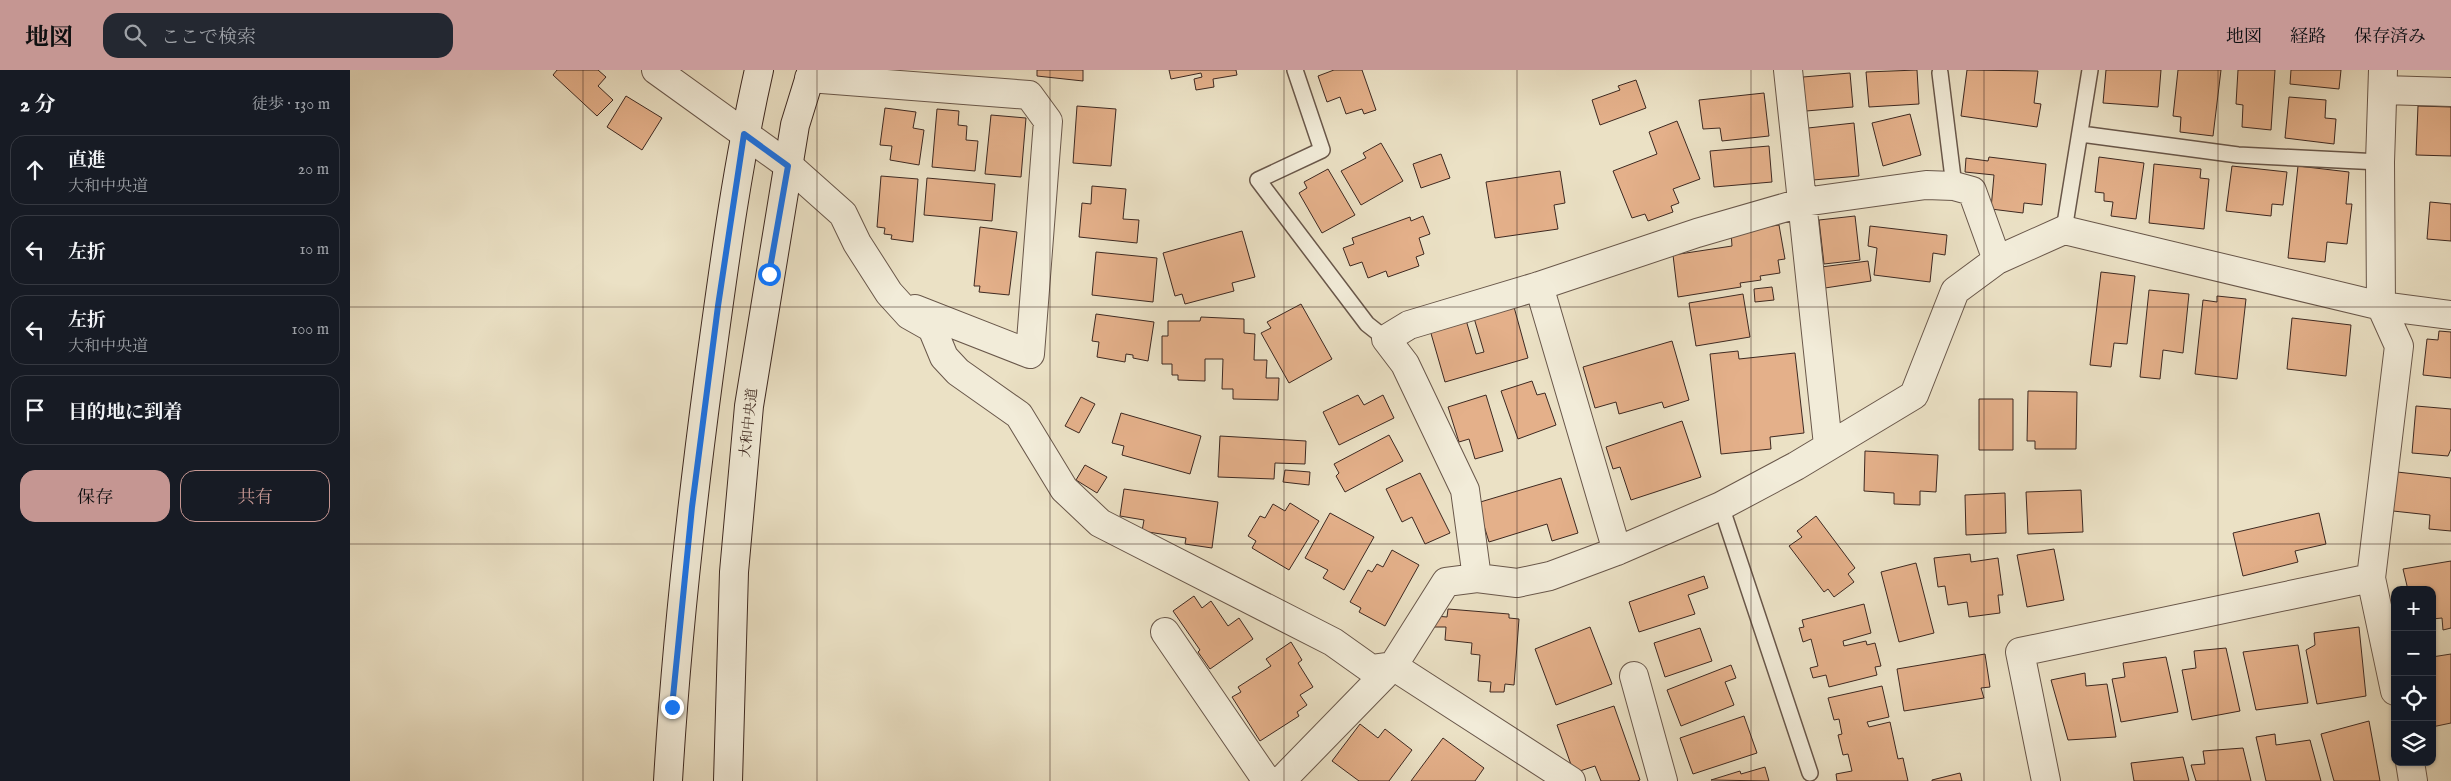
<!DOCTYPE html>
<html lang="ja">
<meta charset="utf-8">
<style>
:root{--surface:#171b24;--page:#242831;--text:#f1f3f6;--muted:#9ea1a6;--line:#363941;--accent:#c59692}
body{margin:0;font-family:"IM FELL English","Noto Serif JP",serif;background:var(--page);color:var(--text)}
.controls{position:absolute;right:15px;bottom:15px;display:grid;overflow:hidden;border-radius:10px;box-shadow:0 1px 4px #0004}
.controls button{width:45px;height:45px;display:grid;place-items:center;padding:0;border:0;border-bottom:1px solid var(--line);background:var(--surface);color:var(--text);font:25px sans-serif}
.stop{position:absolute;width:15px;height:15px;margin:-11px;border:4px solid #1a73e8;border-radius:50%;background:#fff}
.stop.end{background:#1a73e8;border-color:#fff;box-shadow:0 1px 5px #0008}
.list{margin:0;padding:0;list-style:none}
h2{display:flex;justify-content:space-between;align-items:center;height:65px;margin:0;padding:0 20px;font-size:21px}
h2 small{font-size:16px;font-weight:400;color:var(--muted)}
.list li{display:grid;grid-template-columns:32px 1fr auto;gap:15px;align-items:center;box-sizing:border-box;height:70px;margin:0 10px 10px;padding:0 10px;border:1px solid var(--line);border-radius:15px}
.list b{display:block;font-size:19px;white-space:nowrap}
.list p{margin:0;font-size:16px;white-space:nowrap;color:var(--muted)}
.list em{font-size:16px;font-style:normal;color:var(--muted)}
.actions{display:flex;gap:10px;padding:15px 20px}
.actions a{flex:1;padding:11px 0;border:1px solid var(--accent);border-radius:15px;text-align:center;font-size:18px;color:var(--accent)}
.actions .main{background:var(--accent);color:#111}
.icon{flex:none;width:28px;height:28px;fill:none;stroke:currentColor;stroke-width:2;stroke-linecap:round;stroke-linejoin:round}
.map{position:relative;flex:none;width:2101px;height:711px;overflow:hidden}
header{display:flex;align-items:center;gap:30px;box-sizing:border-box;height:70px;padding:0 25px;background:var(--accent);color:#111}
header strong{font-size:24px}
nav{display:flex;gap:28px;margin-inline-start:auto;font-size:18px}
.search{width:350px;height:45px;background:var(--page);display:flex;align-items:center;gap:12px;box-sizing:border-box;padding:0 18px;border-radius:15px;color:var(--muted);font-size:19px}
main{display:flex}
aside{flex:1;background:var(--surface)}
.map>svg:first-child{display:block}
</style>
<header>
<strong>地図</strong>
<div class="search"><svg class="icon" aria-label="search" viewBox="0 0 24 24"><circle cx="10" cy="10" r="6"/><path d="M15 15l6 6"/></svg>ここで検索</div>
<nav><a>地図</a><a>経路</a><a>保存済み</a></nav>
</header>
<main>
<aside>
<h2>2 分<small>徒歩 · 130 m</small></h2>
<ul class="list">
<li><svg class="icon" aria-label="ahead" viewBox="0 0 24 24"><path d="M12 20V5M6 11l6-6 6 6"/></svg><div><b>直進</b><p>大和中央道</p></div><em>20 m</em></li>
<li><svg class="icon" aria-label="left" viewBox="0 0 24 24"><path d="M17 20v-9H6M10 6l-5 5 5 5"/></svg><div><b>左折</b></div><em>10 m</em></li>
<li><svg class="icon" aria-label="left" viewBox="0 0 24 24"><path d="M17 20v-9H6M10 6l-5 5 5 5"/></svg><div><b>左折</b><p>大和中央道</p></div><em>100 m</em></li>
<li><svg class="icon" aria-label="arrive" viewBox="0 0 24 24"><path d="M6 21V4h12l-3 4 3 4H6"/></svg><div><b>目的地に到着</b></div></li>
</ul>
<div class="actions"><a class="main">保存</a><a>共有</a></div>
</aside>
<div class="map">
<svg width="2101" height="711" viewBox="0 0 2101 711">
<rect width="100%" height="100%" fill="#ebe1c5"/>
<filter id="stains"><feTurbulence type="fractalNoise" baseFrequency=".004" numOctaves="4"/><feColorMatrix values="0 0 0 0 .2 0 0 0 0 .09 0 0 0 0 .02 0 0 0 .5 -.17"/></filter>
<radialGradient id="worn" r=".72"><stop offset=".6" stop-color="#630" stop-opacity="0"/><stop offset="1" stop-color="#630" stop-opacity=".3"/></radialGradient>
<path fill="#e4b08a" stroke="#3e2921" d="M 207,0 L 248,0 L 256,7 L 248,16 L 263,30 L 247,46 L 203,5 Z
M 687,0 L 733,0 L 733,11 L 687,6 Z
M 819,0 L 886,0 L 887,5 L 863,9 L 864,17 L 846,20 L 844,9 L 852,7 L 851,3 L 821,9 Z
M 984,0 L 1012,0 L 1026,40 L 1014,44 L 1012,39 L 996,44 L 990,27 L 977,32 L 968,6 Z
M 1567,0 L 1569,34 L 1519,37 L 1516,2 Z
M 1617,0 L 1688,1 L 1684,33 L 1691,34 L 1687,57 L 1611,46 Z
M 1756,0 L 1811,0 L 1808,37 L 1753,33 Z
M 1828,0 L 1871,0 L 1863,66 L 1830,62 L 1831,47 L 1823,46 Z
M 1888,0 L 1925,0 L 1921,60 L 1892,57 L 1893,35 L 1886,34 Z
M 1941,0 L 1991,0 L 1989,19 L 1940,14 Z
M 1500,3 L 1503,37 L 1456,41 L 1453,7 Z
M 1286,10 L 1296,38 L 1250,55 L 1242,30 L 1270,20 L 1268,16 Z
M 1414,23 L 1419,66 L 1372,71 L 1370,58 L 1353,59 L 1349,30 Z
M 276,26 L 312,48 L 292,80 L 257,57 Z
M 1939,27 L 1976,30 L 1975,48 L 1986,49 L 1984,74 L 1935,68 Z
M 727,36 L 766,39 L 761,96 L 723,93 Z
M 2068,36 L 2101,37 L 2101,86 L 2066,85 Z
M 535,38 L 566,42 L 563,58 L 574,60 L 569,95 L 540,90 L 542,76 L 530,75 Z
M 587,39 L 609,41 L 608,55 L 617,56 L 616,70 L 628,71 L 625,101 L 582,97 Z
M 1560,44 L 1571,85 L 1533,96 L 1522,53 Z
M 641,45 L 676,48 L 671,107 L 635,104 Z
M 1327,51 L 1350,109 L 1323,119 L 1329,133 L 1321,136 L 1323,142 L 1298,151 L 1295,144 L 1282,148 L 1263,101 L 1307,84 L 1299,62 Z
M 1504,53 L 1509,106 L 1463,110 L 1458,58 Z
M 1031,73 L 1053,111 L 1011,135 L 991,101 L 1016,88 L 1013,83 Z
M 1419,76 L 1422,112 L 1364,117 L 1360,81 Z
M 1091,84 L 1100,108 L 1071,118 L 1063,94 Z
M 1639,87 L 1696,94 L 1692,135 L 1674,133 L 1673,143 L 1641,139 L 1644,105 L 1615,102 L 1616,88 L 1638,91 Z
M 1749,87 L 1794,93 L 1786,149 L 1761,146 L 1763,132 L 1754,131 L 1754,123 L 1745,122 Z
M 1804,94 L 1851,99 L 1850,108 L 1859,109 L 1854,159 L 1799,153 Z
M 1882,96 L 1937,102 L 1933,135 L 1922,134 L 1921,146 L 1876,141 Z
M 1948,96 L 1999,102 L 1996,134 L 2002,134 L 1997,174 L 1977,172 L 1975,192 L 1938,188 Z
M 978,99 L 1005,145 L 972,163 L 949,123 L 957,118 L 954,112 Z
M 1210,101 L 1215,133 L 1204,135 L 1208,159 L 1145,168 L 1136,112 Z
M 531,106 L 568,109 L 563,172 L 541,169 L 542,165 L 534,164 L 535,158 L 527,157 Z
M 577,108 L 645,114 L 642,151 L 574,145 Z
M 742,116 L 776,119 L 773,149 L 789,150 L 787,173 L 729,167 L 732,133 L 741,134 Z
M 2080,132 L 2101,134 L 2101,171 L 2077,169 Z
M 1073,146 L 1080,164 L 1069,168 L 1074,184 L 1066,187 L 1069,196 L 1038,207 L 1036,201 L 1018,208 L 1012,192 L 1000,196 L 993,178 L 1004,174 L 1002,168 L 1060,147 L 1061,151 Z
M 1505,146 L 1510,190 L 1474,194 L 1469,150 Z
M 1429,155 L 1435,189 L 1428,190 L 1430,203 L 1410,206 L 1411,210 L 1390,213 L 1391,217 L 1328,227 L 1323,185 L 1382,176 L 1381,162 Z
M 1520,156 L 1597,165 L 1595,185 L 1583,183 L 1580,212 L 1524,205 L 1527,178 L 1518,176 Z
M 630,157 L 667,162 L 659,225 L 629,222 L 630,216 L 624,216 Z
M 892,161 L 905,207 L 882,213 L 884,221 L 835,234 L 832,224 L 825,226 L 813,183 Z
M 746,182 L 807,188 L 803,232 L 742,225 Z
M 1518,191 L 1521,211 L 1475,218 L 1471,197 Z
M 1751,202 L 1785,206 L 1777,274 L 1764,273 L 1761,297 L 1740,295 Z
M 1422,217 L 1424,230 L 1405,232 L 1404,219 Z
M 1799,220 L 1839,224 L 1833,283 L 1813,280 L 1810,309 L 1790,307 Z
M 1393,224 L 1400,267 L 1346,276 L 1339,233 Z
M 1867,226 L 1896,229 L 1887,309 L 1845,304 L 1853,230 L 1867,232 Z
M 951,234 L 982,289 L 939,313 L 911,263 L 921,258 L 917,252 Z
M 1164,237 L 1178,288 L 1095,312 L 1080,260 L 1116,250 L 1126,284 L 1134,282 L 1124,248 Z
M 746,244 L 804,252 L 798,291 L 783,288 L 783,285 L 776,284 L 775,292 L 747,287 L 749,272 L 742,271 Z
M 851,247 L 894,249 L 894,263 L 905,264 L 904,290 L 917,290 L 916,308 L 929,308 L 928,330 L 883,329 L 883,319 L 872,319 L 873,289 L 855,289 L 855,311 L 828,310 L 828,305 L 822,305 L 822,294 L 812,294 L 812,266 L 818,266 L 818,251 L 850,251 Z
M 1942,248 L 2001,255 L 1996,306 L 1937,299 Z
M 2089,261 L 2101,262 L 2101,308 L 2073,305 L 2077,269 L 2088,270 Z
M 1322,271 L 1339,330 L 1314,338 L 1312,332 L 1269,344 L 1266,332 L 1245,338 L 1233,297 Z
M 1388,281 L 1389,289 L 1445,283 L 1454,363 L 1420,367 L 1421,379 L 1371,384 L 1360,284 Z
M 1182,311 L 1187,325 L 1195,323 L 1206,355 L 1168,369 L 1151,321 Z
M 1678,321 L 1727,322 L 1726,379 L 1685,379 L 1685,371 L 1677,371 Z
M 1008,325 L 1014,335 L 1033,325 L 1044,348 L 989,375 L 973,342 Z
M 1136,325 L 1153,381 L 1125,389 L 1119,369 L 1109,372 L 1098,337 Z
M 731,327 L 745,334 L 729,363 L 715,356 Z
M 1629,329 L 1663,329 L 1663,380 L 1629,380 Z
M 2066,336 L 2101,339 L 2101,379 L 2098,386 L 2062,383 Z
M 771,343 L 851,366 L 840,404 L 772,385 L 774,376 L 762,373 Z
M 1332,351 L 1351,407 L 1281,430 L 1270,397 L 1263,399 L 1256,377 Z
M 1039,365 L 1053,391 L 995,422 L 986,406 L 989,403 L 984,394 Z
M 870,366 L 956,371 L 955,394 L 925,393 L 924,409 L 868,407 Z
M 1515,381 L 1588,385 L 1586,422 L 1570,421 L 1570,435 L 1544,434 L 1544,423 L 1514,421 Z
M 735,395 L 757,407 L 747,423 L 726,410 Z
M 935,400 L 960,402 L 959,415 L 933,412 Z
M 2047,402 L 2101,408 L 2101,461 L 2079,459 L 2080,445 L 2043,441 Z
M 1070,403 L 1100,463 L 1075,474 L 1062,447 L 1052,452 L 1036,419 Z
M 1211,408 L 1228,463 L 1202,471 L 1197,454 L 1139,472 L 1127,433 Z
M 774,419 L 868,432 L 862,478 L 835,474 L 836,468 L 792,461 L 794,450 L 770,446 Z
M 1731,420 L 1733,462 L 1678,464 L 1676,422 Z
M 1655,423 L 1656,463 L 1616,465 L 1615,425 Z
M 940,433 L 969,451 L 939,500 L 902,478 L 906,471 L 898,466 L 910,446 L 915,448 L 923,434 L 935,441 Z
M 980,443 L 1024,467 L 994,520 L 973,508 L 978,500 L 955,488 Z
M 1969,443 L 1976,474 L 1945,481 L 1948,492 L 1893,506 L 1883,463 Z
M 1466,446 L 1505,498 L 1498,504 L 1504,512 L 1484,527 L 1478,519 L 1474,522 L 1439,476 L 1452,467 L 1447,461 Z
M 1704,479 L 1714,530 L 1677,537 L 1667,485 Z
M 1042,480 L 1069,495 L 1035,556 L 1009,542 L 1011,538 L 1000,532 L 1018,500 L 1022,502 L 1027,494 L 1033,497 Z
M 1620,484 L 1621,492 L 1648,488 L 1653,525 L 1648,525 L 1650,543 L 1619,547 L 1617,532 L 1598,535 L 1595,516 L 1588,517 L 1584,488 Z
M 2101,491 L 2101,558 L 2093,560 L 2092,548 L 2082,549 L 2082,520 L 2058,520 L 2053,499 Z
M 1566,493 L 1584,563 L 1549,572 L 1531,502 Z
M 1354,506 L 1358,518 L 1338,525 L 1345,544 L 1289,562 L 1279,532 Z
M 844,526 L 852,538 L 861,531 L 878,556 L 889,548 L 903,569 L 860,599 L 848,582 L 850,580 L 823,541 Z
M 1514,534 L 1521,563 L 1493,571 L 1494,576 L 1516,571 L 1517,575 L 1525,573 L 1531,596 L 1525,597 L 1527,605 L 1479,617 L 1476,605 L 1463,608 L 1460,598 L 1468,596 L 1461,569 L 1453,572 L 1449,558 L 1454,557 L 1452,550 Z
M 1098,539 L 1159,544 L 1159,548 L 1169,549 L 1164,615 L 1155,614 L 1154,622 L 1140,622 L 1141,612 L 1128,611 L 1130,585 L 1121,584 L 1122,573 L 1095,570 L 1096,557 L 1084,557 L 1085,546 L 1097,547 Z
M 1240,557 L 1262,614 L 1206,635 L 1185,579 Z
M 2009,557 L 2016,626 L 1967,634 L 1956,580 L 1965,575 L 1964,563 Z
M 1350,558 L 1362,591 L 1315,607 L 1304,573 Z
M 941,572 L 952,590 L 948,593 L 963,617 L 950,625 L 957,635 L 947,642 L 949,646 L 910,671 L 882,627 L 891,622 L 888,617 L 921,596 L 916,589 Z
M 1948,575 L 1958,633 L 1906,640 L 1893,582 Z
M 1876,578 L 1890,641 L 1842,650 L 1832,600 L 1846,598 L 1844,581 Z
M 1635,584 L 1640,617 L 1631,618 L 1634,628 L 1554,641 L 1547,599 Z
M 2101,584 L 2101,653 L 2082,657 L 2082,587 Z
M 1816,587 L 1828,642 L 1771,652 L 1762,609 L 1775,607 L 1773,593 Z
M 1381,595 L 1386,608 L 1375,612 L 1384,635 L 1331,656 L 1317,620 Z
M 1735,603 L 1736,616 L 1757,614 L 1766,667 L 1718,670 L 1701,610 Z
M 1532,616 L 1539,647 L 1517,652 L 1519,657 L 1540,652 L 1548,689 L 1553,688 L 1558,711 L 1487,711 L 1486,704 L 1502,701 L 1498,684 L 1493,685 L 1488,665 L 1492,664 L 1489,649 L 1484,650 L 1478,628 Z
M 1264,636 L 1290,710 L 1287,711 L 1251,711 L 1245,696 L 1224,703 L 1207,655 Z
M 1394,646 L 1407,683 L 1343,704 L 1330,668 Z
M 2019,651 L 2030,711 L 1984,711 L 1971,664 Z
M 1010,654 L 1028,668 L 1035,659 L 1062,680 L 1039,711 L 1009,711 L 982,691 Z
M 1925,664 L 1926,675 L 1960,670 L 1971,711 L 1916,711 L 1906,667 Z
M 1093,668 L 1134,698 L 1125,711 L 1061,711 Z
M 1893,678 L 1901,711 L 1846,711 L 1841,695 L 1855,694 L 1853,681 Z
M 1833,687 L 1839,711 L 1784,711 L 1781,693 Z
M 1415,697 L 1419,711 L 1361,710 L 1390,701 L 1391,704 Z
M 1610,703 L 1612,711 L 1582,711 L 1582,710 Z"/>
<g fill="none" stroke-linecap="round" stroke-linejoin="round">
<g stroke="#69574a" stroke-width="18">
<path id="lane" d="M 945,0 L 972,80 L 908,110 L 1017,254 L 1036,269
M 1590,3 L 1604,116
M 1731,64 L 1888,85 L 2030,92
M 1714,160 L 1740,0
M 1371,436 L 1460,703"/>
</g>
<g stroke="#69574a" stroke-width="30">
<path id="street" d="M 306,0 L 438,95 L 493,144 L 507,173 L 539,223 L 559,245 L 582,258 L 594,287 L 608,302 L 669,345 L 714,419 L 750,453 L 983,572 L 1021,599 L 1043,596 L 1221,711
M 1438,0 L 1478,375
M 2033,0 L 2030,92 L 2031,236 L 2049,276 L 2021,508 L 2045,621
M 459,8 L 679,25 L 698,51 L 680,284 L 565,239
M 2033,20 L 2101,22
M 1189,216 L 1267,481
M 1127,508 L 1115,420 L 1055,294 L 1036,269 L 1059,255 L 1189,216 L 1347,163 L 1454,132 L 1576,115 L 1604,116 L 1622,121 L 1647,190
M 815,562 L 917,711
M 1284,606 L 1313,711
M 2060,692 L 2063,711
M 931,711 L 1043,596 L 1096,512 L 1127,508 L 1167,513 L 1200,506 L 1267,481 L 1371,436 L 1446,396 L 1564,325 L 1605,221 L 1647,190 L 1714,160 L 2031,236 L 2101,245
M 1696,711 L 1670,582 L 2021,508"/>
</g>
<g stroke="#3e2921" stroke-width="30">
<path id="secondary" d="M 318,711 C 326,575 341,440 359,305 C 373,203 386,101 409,0
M 378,711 L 384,502 L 399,336 L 445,55 L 462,0"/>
</g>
<use href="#lane" stroke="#f2ecd9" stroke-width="15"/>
<use href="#street" stroke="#f2ecd9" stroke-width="28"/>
<use href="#secondary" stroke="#f2ecd9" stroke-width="28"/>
</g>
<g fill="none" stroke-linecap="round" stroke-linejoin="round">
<path stroke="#1a73e8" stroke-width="6" d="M 322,637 L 342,437 L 368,236 L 394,64 L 438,96 L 419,204"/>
</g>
<path fill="none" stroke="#3e2921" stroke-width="1" stroke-opacity="0.55" d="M 233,0 L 233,711M 467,0 L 467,711M 700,0 L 700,711M 934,0 L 934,711M 1167,0 L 1167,711M 1401,0 L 1401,711M 1634,0 L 1634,711M 1868,0 L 1868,711M 0,237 L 2101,237M 0,474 L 2101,474"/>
<g text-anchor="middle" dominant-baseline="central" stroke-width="4.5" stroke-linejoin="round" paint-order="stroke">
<g font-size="14" fill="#3e2921" stroke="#f2ecd9">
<text transform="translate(399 353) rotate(-84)">大和中央道</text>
</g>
</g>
<rect width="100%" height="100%" filter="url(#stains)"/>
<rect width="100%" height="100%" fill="url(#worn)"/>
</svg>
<div class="controls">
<button>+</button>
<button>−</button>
<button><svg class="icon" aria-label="locate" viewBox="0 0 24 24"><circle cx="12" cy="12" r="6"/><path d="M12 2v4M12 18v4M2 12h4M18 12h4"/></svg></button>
<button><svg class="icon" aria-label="layers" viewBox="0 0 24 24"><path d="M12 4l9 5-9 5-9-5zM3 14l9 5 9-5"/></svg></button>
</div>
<div class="stop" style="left:419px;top:204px"></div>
<div class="stop end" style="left:322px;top:637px"></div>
</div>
</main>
